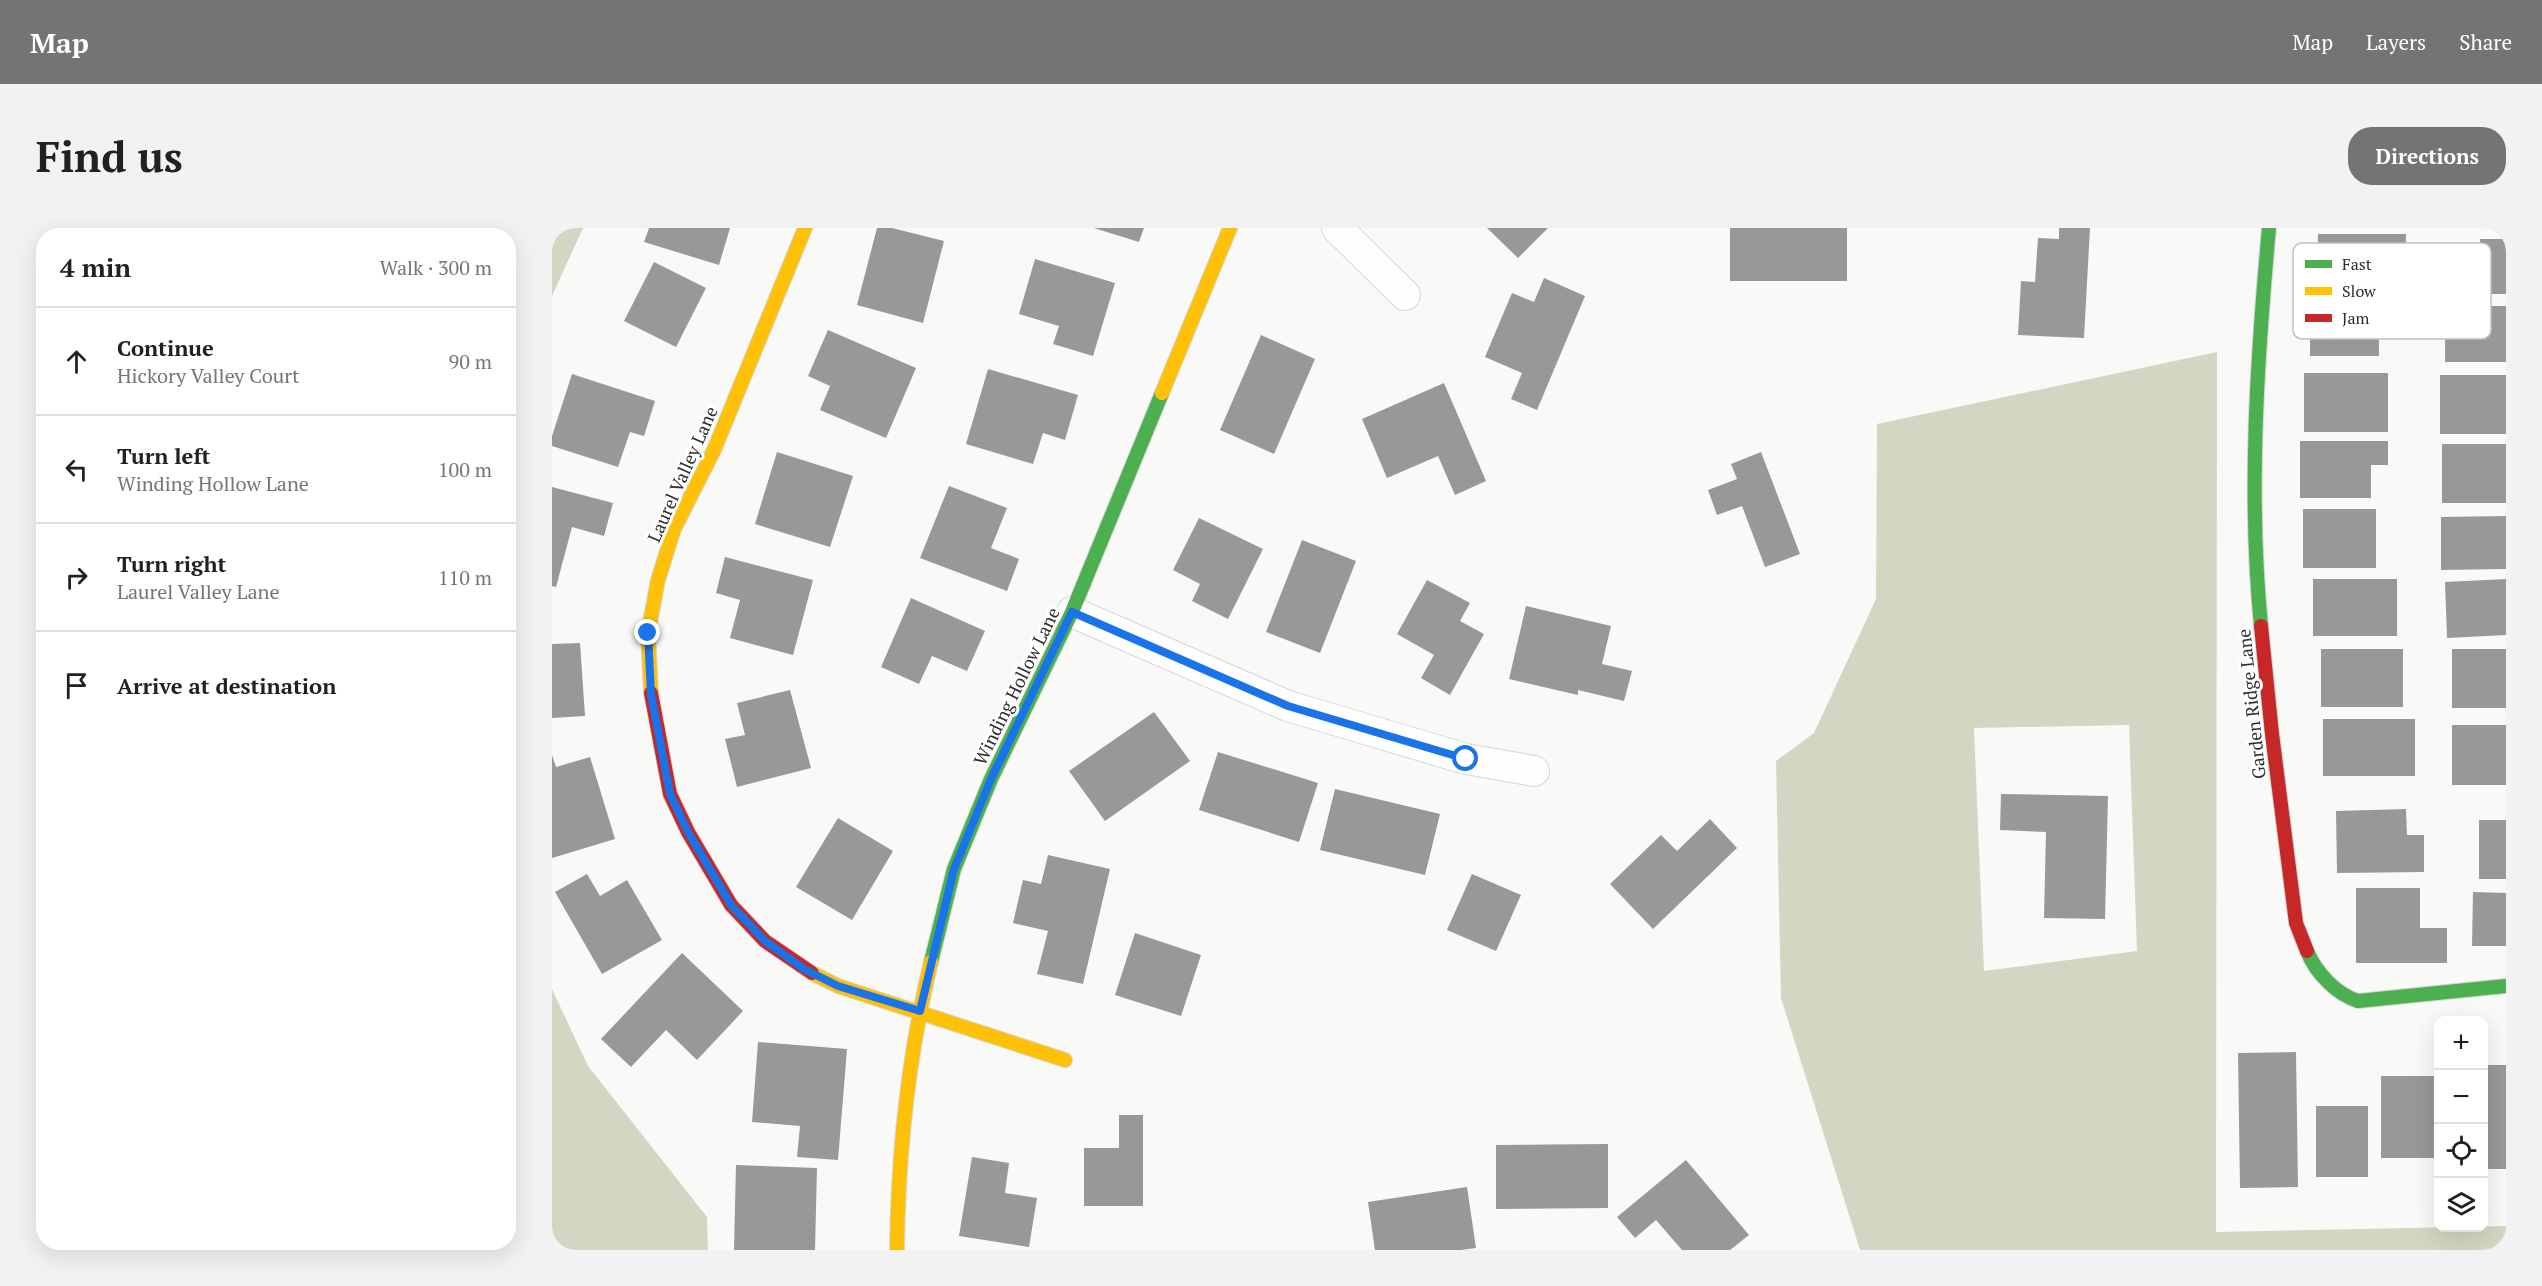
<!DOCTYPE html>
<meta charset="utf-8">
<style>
:root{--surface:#fff;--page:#f2f2f2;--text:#202124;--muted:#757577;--line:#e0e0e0;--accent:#747572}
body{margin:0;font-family:"PT Serif",serif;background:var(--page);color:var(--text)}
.controls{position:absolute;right:18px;bottom:18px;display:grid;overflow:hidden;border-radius:12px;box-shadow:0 6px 24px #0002}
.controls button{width:54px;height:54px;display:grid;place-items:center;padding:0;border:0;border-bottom:2px solid var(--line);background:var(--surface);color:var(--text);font:30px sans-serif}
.stop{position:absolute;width:18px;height:18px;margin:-14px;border:4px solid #1a73e8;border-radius:50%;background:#fff}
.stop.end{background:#1a73e8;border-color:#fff;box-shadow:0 2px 6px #0008}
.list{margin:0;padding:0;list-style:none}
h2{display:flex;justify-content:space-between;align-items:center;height:78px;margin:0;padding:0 24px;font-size:26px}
h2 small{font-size:20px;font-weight:400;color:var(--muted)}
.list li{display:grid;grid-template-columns:39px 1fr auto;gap:18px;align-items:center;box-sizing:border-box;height:108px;padding:0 24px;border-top:2px solid var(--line)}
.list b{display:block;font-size:22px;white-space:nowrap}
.list p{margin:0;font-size:20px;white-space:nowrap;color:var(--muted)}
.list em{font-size:20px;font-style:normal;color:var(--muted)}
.icon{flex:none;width:33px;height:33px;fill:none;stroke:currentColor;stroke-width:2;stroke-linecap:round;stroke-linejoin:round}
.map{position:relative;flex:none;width:1954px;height:1022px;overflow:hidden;border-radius:24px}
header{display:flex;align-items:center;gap:36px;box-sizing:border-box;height:84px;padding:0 30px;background:var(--accent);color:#fff}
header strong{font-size:28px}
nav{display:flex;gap:33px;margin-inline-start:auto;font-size:21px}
.intro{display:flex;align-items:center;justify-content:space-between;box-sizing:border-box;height:144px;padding:0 36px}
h1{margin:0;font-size:42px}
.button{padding:15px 27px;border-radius:24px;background:var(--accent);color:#fff;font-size:21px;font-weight:700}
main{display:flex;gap:36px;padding:0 36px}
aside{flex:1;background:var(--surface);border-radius:24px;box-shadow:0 6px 24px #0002}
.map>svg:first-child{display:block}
</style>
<header>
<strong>Map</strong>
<nav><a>Map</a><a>Layers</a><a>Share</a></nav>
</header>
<div class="intro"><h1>Find us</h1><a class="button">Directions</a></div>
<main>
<aside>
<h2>4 min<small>Walk · 300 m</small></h2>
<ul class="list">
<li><svg class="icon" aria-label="ahead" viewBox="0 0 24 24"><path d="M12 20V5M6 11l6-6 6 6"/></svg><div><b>Continue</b><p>Hickory Valley Court</p></div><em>90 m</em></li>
<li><svg class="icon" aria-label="left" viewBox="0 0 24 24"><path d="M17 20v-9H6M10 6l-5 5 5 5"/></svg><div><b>Turn left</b><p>Winding Hollow Lane</p></div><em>100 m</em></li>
<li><svg class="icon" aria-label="right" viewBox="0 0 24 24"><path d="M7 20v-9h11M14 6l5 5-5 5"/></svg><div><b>Turn right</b><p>Laurel Valley Lane</p></div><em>110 m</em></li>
<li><svg class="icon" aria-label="arrive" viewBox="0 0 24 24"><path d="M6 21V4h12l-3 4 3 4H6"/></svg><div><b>Arrive at destination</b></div></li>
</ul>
</aside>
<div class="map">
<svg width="1954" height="1022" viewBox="0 0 1954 1022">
<rect width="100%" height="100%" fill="#f9faf7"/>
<path fill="#d2d7c3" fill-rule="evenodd" d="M 0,0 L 31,0 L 0,68 Z
M 1665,124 L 1664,1004 L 1954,998 L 1954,1022 L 1308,1022 L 1229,770 L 1224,533 L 1262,505 L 1324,371 L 1325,196 ZM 1577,497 L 1585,723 L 1432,743 L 1422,500 Z
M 0,761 L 36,838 L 155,989 L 156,1022 L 0,1022 Z"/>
<path fill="#989996" d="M 97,0 L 178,0 L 167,37 L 92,14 Z
M 325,0 L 340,0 L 392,13 L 371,95 L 305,77 Z
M 542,0 L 592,0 L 587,14 Z
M 935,0 L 996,0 L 966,30 Z
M 1178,0 L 1295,0 L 1295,53 L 1178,53 Z
M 1507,0 L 1538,0 L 1532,110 L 1466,107 L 1469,53 L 1483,54 L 1486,10 L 1507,11 Z
M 1766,6 L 1854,6 L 1853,62 L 1765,61 Z
M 1928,11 L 1954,11 L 1954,66 L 1928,66 Z
M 483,31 L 563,55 L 541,128 L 501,116 L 507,98 L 467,86 Z
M 102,34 L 154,60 L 124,119 L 72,93 Z
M 992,50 L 1033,68 L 985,182 L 959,171 L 970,145 L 933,129 L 960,65 L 982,74 Z
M 1758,74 L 1827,74 L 1827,128 L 1758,128 Z
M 1893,78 L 1954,78 L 1954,134 L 1893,134 Z
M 276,102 L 364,140 L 334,210 L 268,182 L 278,158 L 256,148 Z
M 709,107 L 763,131 L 722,226 L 668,202 Z
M 436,141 L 526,167 L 513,212 L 491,205 L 481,236 L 414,216 Z
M 1752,145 L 1836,145 L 1836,204 L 1752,204 Z
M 20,146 L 103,173 L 92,208 L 78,204 L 66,239 L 0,218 L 0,208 Z
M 1888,147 L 1954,147 L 1954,206 L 1888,206 Z
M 892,155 L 934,253 L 903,267 L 886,228 L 835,250 L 810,191 Z
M 1748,213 L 1836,213 L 1836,237 L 1819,237 L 1819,270 L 1748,270 Z
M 1890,216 L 1954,216 L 1954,275 L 1890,275 Z
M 225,224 L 301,248 L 278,319 L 203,296 Z
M 1209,224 L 1248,326 L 1213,339 L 1190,278 L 1165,287 L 1156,262 L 1185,251 L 1179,236 Z
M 397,258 L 455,280 L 439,320 L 467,331 L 455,363 L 368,330 Z
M 0,259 L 61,275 L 52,308 L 20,299 L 4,359 L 0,358 Z
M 1751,281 L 1824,281 L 1824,340 L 1751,340 Z
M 1954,288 L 1954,341 L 1889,342 L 1889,289 Z
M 647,290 L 711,321 L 676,391 L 640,373 L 648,356 L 621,342 Z
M 750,312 L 804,333 L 768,425 L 714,404 Z
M 173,329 L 261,352 L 241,427 L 178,410 L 188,372 L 164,365 Z
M 1761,351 L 1845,351 L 1845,408 L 1761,408 Z
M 1954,351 L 1954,407 L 1895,410 L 1893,354 Z
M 875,352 L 918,375 L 908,393 L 932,406 L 898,467 L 869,450 L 882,427 L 845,406 Z
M 359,370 L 433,403 L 415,443 L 380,428 L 367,456 L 329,439 Z
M 974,378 L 1059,398 L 1050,436 L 1080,443 L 1072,473 L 1026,462 L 1026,467 L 957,451 Z
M 28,415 L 33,488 L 0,490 L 0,416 Z
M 1769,421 L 1851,421 L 1851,479 L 1769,479 Z
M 1900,421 L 1954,421 L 1954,480 L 1900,480 Z
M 238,462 L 259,540 L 185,559 L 173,511 L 193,507 L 185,475 Z
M 602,484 L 638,533 L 553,593 L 517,543 Z
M 1771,491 L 1863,491 L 1863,548 L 1771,548 Z
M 1900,497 L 1954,497 L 1954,557 L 1900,557 Z
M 666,524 L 766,555 L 747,614 L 647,582 Z
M 0,527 L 4,539 L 38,529 L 63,611 L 0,630 Z
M 783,561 L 888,586 L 873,647 L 768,622 Z
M 1449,566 L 1556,568 L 1553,691 L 1492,690 L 1494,604 L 1448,602 Z
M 1854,581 L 1855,607 L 1872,607 L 1872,644 L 1785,645 L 1784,583 Z
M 286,590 L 341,623 L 300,692 L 244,659 Z
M 1158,591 L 1185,620 L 1101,701 L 1058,656 L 1109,607 L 1125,623 Z
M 1927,592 L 1954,592 L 1954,651 L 1927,651 Z
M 496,627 L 558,641 L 531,756 L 485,746 L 496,703 L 461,695 L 471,652 L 489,656 Z
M 35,646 L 48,668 L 75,652 L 110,712 L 50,746 L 3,664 Z
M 920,646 L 969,667 L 944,723 L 895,702 Z
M 1804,660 L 1868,660 L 1868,700 L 1895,700 L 1895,735 L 1804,735 Z
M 1921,664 L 1954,665 L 1954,718 L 1920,718 Z
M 583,705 L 649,727 L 629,788 L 563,767 Z
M 130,725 L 191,783 L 145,832 L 114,802 L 79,839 L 49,811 Z
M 206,814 L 295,821 L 286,932 L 245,929 L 248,898 L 200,894 Z
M 1744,824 L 1746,959 L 1688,960 L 1686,825 Z
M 1932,837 L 1954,837 L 1954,941 L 1932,941 Z
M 1829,848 L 1884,848 L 1884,930 L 1829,930 Z
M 1764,878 L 1816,878 L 1816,949 L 1764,949 Z
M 567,887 L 591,887 L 591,978 L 532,978 L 532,920 L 567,920 Z
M 1056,916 L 1056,980 L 944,981 L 944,917 Z
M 420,929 L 457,935 L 453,965 L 485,970 L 477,1019 L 407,1008 Z
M 1134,932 L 1197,1007 L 1178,1022 L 1130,1022 L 1104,992 L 1083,1010 L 1065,989 Z
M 184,937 L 265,940 L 263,1022 L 182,1022 Z
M 915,959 L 924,1020 L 909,1022 L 823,1022 L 816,974 Z"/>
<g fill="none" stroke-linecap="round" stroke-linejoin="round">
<g stroke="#d6d6d4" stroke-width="32">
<path id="street" d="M 785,0 L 853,67
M 520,384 L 736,478 L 914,531 L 982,543"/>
</g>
<g stroke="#d6d6d4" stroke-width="16">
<path id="fast" d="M 1709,398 C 1696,266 1705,132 1717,0
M 1755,723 C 1764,745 1784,766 1806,773 L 1954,758
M 379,734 L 402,641 L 439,551 L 520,384 L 610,165"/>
</g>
<g stroke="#d6d6d4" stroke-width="16">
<path id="slow" d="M 610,165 L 678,0
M 99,465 L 96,405 L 106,352 L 122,301 L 162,222 L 253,0
M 260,745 L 286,758 L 513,832
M 345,1022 C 346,924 356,829 379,734"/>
</g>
<g stroke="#d6d6d4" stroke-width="16">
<path id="jam" d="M 1709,398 L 1720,506 L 1744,695 L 1755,723
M 99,465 L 118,566 L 136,604 L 179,677 L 213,713 L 260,745"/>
</g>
<use href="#street" stroke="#fefefe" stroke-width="30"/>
<use href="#fast" stroke="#4caf50" stroke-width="14"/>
<use href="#slow" stroke="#ffc107" stroke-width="14"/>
<use href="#jam" stroke="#c62828" stroke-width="14"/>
</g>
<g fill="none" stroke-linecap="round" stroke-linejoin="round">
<path stroke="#1a73e8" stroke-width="8" d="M 96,405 L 99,466 L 118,566 L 136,604 L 179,677 L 213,713 L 252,741 L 286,758 L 368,783 L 402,641 L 439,551 L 520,384 L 736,478 L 914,531"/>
</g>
<g text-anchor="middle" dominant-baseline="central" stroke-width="6" stroke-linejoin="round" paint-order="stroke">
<g font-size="18" fill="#2d2d2b" stroke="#fff">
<text transform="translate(130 246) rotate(-66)">Laurel Valley Lane</text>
<text transform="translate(464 458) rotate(-64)">Winding Hollow Lane</text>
<text transform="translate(1699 476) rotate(-96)">Garden Ridge Lane</text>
</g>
</g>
<rect x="1741" y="15" width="198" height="96" rx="9" fill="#fff" stroke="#c0c0bf" stroke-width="1.5"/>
<rect x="1753" y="32" width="27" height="8" fill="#4caf50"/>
<rect x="1753" y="59" width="27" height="8" fill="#ffc107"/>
<rect x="1753" y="86" width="27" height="8" fill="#c62828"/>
<g font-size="16" fill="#2d2d2b">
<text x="1790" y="42">Fast</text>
<text x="1790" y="69">Slow</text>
<text x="1790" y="96">Jam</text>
</g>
</svg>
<div class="controls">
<button>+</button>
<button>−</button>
<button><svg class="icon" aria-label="locate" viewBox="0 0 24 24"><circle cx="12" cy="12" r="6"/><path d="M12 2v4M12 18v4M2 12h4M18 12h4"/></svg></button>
<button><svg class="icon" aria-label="layers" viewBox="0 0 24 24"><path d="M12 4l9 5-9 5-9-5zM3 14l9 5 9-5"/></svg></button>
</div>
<div class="stop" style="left:914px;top:531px"></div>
<div class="stop end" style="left:96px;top:405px"></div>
</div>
</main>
